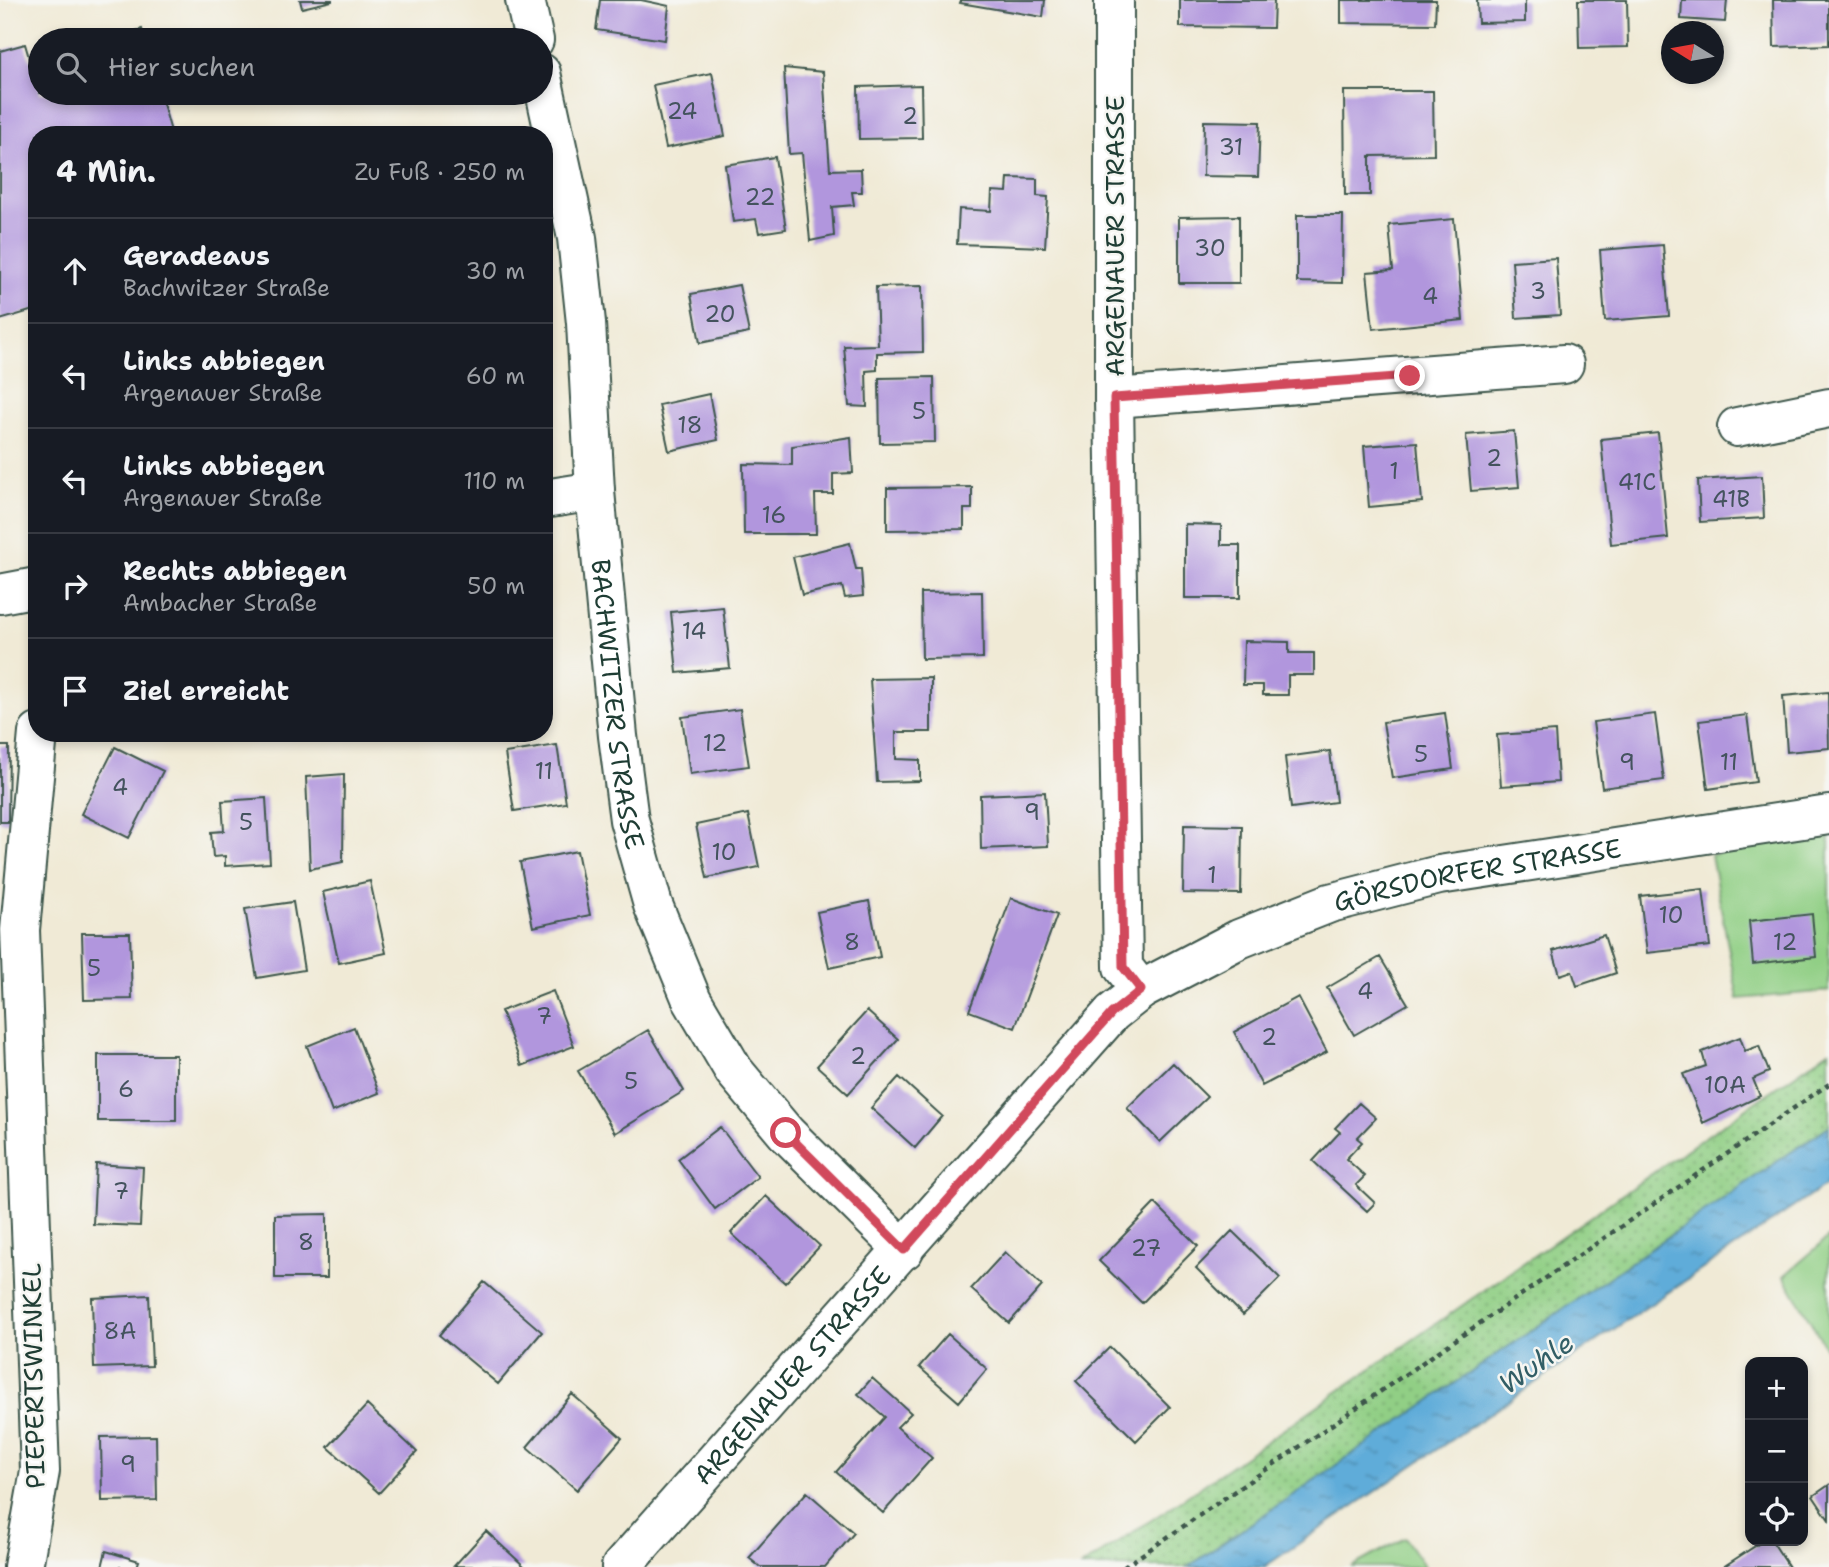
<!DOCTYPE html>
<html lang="de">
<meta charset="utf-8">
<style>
:root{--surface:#171b24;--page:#242831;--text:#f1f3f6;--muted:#9ea1a6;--line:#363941}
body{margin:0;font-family:"Shantell Sans",sans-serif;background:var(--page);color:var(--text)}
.controls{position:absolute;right:21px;bottom:21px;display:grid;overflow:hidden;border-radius:14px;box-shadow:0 4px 10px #0003}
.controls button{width:63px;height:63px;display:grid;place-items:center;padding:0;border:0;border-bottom:2px solid var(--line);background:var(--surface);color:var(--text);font:35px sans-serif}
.compass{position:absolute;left:1661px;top:21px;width:63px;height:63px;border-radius:50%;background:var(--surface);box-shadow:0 4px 10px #0003;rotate:281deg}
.stop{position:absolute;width:21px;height:21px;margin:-16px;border:5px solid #d1495b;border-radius:50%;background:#fff}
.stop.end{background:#d1495b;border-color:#fff;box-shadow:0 2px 7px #0008}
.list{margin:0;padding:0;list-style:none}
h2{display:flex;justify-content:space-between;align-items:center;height:91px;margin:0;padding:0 28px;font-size:30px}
h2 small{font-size:23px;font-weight:400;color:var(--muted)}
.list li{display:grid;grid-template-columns:46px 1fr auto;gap:21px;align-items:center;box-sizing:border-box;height:105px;padding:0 28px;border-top:2px solid var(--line)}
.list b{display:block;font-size:26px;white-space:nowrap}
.list p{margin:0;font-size:23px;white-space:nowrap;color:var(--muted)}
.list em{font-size:23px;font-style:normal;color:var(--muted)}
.icon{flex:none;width:38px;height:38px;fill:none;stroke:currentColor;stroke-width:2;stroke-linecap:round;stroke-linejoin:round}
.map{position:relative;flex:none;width:1829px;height:1567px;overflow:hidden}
.search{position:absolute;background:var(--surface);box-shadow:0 4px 10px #0003;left:28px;top:28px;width:525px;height:77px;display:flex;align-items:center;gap:18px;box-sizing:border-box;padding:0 24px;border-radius:38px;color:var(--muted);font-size:26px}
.panel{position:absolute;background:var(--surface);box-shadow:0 4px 10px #0003;left:28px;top:126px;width:525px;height:616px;border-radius:28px}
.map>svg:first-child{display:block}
</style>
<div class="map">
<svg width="1829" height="1567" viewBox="0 0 1829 1567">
<defs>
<pattern id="grass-dots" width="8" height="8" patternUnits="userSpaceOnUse" patternTransform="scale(1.75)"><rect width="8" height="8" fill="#91cf85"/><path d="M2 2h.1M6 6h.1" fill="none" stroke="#76a96e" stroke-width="1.8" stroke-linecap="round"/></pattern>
<pattern id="water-ripples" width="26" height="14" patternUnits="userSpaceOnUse" patternTransform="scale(1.75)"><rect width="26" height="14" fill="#5facd9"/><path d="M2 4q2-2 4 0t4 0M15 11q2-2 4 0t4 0" fill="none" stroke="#4e8db1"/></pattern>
</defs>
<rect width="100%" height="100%" fill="#f6f6f2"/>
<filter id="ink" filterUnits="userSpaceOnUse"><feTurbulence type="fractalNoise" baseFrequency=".0143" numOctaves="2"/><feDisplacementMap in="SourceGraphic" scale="14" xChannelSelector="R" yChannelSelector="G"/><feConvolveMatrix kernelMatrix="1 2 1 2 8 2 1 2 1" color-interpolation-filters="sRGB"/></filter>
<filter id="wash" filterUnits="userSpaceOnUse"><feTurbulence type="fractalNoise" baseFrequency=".00686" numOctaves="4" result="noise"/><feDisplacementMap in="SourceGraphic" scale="28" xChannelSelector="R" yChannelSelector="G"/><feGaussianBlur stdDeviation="1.57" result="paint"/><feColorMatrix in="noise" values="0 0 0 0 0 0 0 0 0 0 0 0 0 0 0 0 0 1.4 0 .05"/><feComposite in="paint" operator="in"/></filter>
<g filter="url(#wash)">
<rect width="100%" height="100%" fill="#f0ead6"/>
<path fill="url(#grass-dots)" stroke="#58865c" stroke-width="2" d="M 1829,1051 L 1829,1126 L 1188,1567 L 1081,1567 L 1192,1493 Z"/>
<path fill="#91cf85" stroke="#58865c" stroke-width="2" d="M 1829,833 L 1829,991 L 1738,999 L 1711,855 Z
M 1829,1237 L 1829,1353 L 1784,1276 Z
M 1405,1538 L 1425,1567 L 1351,1567 Z"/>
<path fill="url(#water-ripples)" stroke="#3f7486" stroke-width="2" d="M 1829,1126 L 1829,1183 L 1264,1567 L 1188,1567 Z"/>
<g id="blocks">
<path fill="#b196dd" d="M 300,0 L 332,0 L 332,1 L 302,8 Z
M 600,0 L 641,0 L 669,6 L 665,40 L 596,30 Z
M 961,0 L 1045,0 L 1043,17 L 960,3 Z
M 1180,0 L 1274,0 L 1273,28 L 1180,27 Z
M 1341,0 L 1436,0 L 1435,24 L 1341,23 Z
M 1477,0 L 1525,0 L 1525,22 L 1478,23 Z
M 1578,0 L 1627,0 L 1628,47 L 1579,48 Z
M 1682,0 L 1727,0 L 1725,22 L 1681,19 Z
M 1773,0 L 1829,0 L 1829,45 L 1774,47 Z
M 142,29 L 145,40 L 104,40 Z
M 25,44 L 30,61 L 40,58 L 40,93 L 160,93 L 172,135 L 37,135 L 37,309 L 0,320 L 0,51 Z
M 784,68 L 823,72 L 830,170 L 861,169 L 862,192 L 852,192 L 854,205 L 832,207 L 834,236 L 810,241 L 802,153 L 789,154 Z
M 712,73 L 725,136 L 666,148 L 653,85 Z
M 921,85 L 922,138 L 859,139 L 858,87 Z
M 1344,91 L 1433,91 L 1434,155 L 1370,156 L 1370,195 L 1345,195 Z
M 1204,121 L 1260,122 L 1258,177 L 1203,176 Z
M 775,157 L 786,229 L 759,233 L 756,219 L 733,222 L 725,165 Z
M 1008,178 L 1037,179 L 1037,196 L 1048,197 L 1045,247 L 957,244 L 959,209 L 991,211 L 992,191 L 1007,192 Z
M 1297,215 L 1343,215 L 1342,283 L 1297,282 Z
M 1239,216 L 1239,283 L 1179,283 L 1179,217 Z
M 1454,219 L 1463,320 L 1373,329 L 1367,272 L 1393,270 L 1389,225 Z
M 1663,245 L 1669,316 L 1605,321 L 1600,250 Z
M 1556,258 L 1560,315 L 1516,318 L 1512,261 Z
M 739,285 L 749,333 L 700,343 L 691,294 Z
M 922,286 L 923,352 L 877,353 L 877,370 L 866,371 L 867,407 L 849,406 L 844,346 L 878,345 L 876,287 Z
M 934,377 L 935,442 L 880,443 L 879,378 Z
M 709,394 L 718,440 L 669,451 L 659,405 Z
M 1514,431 L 1519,487 L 1471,491 L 1466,435 Z
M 1658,433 L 1668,538 L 1611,544 L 1601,439 Z
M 851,437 L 853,473 L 833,474 L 833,494 L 815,494 L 816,534 L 744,534 L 743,464 L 792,465 L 792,446 Z
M 1417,442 L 1422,502 L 1369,507 L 1364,446 Z
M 1762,476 L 1764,518 L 1700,522 L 1698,480 Z
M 972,487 L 972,509 L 964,509 L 964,529 L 887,530 L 887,488 Z
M 1185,524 L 1221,525 L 1221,545 L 1240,545 L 1240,598 L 1185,598 Z
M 850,543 L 856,569 L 861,569 L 863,596 L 845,598 L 842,586 L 802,595 L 793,557 Z
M 982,592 L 983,658 L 922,659 L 921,593 Z
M 723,607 L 730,668 L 677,673 L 671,612 Z
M 1244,641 L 1289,642 L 1289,653 L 1314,653 L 1314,675 L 1288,675 L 1288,695 L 1263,695 L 1263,685 L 1243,685 Z
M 544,661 L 546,661 L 549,697 L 544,697 Z
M 931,678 L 931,732 L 896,732 L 896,759 L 920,760 L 920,781 L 877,782 L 870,679 Z
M 1828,692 L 1829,748 L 1787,752 L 1783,696 Z
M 740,709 L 749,766 L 690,774 L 682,717 Z
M 1445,713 L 1453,769 L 1392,778 L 1383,722 Z
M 1655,714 L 1664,780 L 1602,788 L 1593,722 Z
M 1747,715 L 1756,782 L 1708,789 L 1699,721 Z
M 1555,731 L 1558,782 L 1501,786 L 1497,735 Z
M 557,745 L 566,803 L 514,811 L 505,753 Z
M 0,746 L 9,746 L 8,822 L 0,822 Z
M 115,747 L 163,771 L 129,838 L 81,814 Z
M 1330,751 L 1336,802 L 1291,808 L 1285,757 Z
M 344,774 L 343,862 L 310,869 L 306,777 Z
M 1045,792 L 1048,846 L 981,849 L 980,795 Z
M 266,798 L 270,863 L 225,866 L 225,856 L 213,857 L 211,832 L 224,831 L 222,801 Z
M 748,814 L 759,867 L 707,878 L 696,825 Z
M 1184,825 L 1242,826 L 1241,894 L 1183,893 Z
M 577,851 L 590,915 L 533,927 L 520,862 Z
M 370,881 L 386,953 L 339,963 L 323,892 Z
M 1703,889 L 1710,946 L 1647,953 L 1640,896 Z
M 1011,898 L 1057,915 L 1015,1028 L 969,1011 Z
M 869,901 L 880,957 L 829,968 L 817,912 Z
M 293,902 L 304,970 L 257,978 L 245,909 Z
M 1812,914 L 1816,957 L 1753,964 L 1749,921 Z
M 82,933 L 130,933 L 132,999 L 84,1000 Z
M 1604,935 L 1616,973 L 1577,986 L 1572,971 L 1560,975 L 1553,951 Z
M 1380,957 L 1408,1004 L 1354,1035 L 1327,988 Z
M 553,991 L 574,1046 L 522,1066 L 501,1011 Z
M 1298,997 L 1327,1052 L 1262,1086 L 1234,1032 Z
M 867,1011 L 898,1039 L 848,1094 L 817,1066 Z
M 354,1027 L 379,1093 L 332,1112 L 307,1046 Z
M 648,1030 L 684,1091 L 615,1133 L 578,1071 Z
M 1740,1037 L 1745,1051 L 1759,1046 L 1769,1072 L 1753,1079 L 1760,1096 L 1703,1123 L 1683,1074 L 1706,1066 L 1702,1052 Z
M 98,1055 L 176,1055 L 176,1121 L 98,1121 Z
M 1173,1063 L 1207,1097 L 1160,1142 L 1127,1108 Z
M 899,1077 L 942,1116 L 915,1148 L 871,1108 Z
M 1359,1103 L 1376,1118 L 1357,1138 L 1362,1142 L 1346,1159 L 1365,1176 L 1356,1185 L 1375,1203 L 1367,1211 L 1313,1161 L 1340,1132 L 1335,1128 Z
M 720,1127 L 758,1177 L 715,1209 L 678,1159 Z
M 96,1164 L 143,1167 L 140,1226 L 93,1224 Z
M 766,1196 L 820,1246 L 785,1283 L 731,1233 Z
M 1155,1203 L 1198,1246 L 1142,1303 L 1099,1261 Z
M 327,1214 L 327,1278 L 275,1278 L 275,1215 Z
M 1232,1231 L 1280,1278 L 1243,1315 L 1196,1268 Z
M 1005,1252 L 1042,1286 L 1009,1323 L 971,1289 Z
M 484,1282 L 542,1332 L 498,1384 L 439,1335 Z
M 149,1295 L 152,1366 L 94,1368 L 92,1298 Z
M 948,1334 L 987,1369 L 959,1402 L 919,1367 Z
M 1110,1347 L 1170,1407 L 1136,1441 L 1076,1381 Z
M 872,1378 L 911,1413 L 897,1427 L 932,1458 L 883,1513 L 836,1472 L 885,1417 L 858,1394 Z
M 572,1394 L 622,1438 L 577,1490 L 527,1447 Z
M 367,1405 L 417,1452 L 379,1493 L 328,1447 Z
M 156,1436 L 157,1500 L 102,1501 L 101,1437 Z
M 1829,1485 L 1829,1520 L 1813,1496 Z
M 807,1492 L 854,1533 L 825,1567 L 760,1567 L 749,1558 Z
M 486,1531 L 525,1567 L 454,1566 Z
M 1763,1541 L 1772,1541 L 1789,1567 L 1723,1567 Z
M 106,1551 L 139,1561 L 137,1567 L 102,1567 Z"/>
</g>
</g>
<g filter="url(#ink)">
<use href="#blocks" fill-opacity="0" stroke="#3e574c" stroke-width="2"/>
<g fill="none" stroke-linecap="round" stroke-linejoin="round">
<g stroke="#3e574c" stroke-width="42">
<g id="minor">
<path d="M 525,0 L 534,40"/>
<path d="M 1114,0 L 1114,398 L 1123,967 L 1141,990"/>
<path id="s1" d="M 541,73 L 577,238 L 586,323 L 595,491 L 618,736 L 629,820 L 653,905 L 692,1000 L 734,1071 L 786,1133 L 904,1250"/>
<path d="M 1114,398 L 1564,364"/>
<path d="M 1737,427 L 1829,408"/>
<path d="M 544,499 L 595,491"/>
<path d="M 0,594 L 37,587"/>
<path d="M 23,1567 L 40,1471 L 20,930 L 38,733"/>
<path id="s2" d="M 621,1567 L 1112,1013 L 1141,990 L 1239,939 L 1330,903 L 1439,875 L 1829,815"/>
</g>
</g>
<path stroke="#3e574c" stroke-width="4.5" stroke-dasharray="5 5" stroke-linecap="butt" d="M 1124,1567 L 1829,1084"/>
<use href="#minor" stroke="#fff" stroke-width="38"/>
</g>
</g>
<g fill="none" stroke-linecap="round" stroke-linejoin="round" filter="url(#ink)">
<path stroke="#d1495b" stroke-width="9" d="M 786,1133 L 904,1250 L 1112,1013 L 1141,990 L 1123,967 L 1114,398 L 1410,376"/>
</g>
<g text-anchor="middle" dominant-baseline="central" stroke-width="5" stroke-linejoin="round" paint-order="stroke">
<g font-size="23" fill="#44535e">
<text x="682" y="111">24</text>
<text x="910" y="116">2</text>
<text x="1231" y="147">31</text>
<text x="760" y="197">22</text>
<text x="1210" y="248">30</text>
<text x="1538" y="291">3</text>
<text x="1430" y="296">4</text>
<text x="720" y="314">20</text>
<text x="919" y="411">5</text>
<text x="690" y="425">18</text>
<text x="1494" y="458">2</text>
<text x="1394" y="471">1</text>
<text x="1637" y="482">41C</text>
<text x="1731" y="499">41B</text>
<text x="774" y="515">16</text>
<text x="694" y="631">14</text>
<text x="715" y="743">12</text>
<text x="1421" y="754">5</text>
<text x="1627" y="762">9</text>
<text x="1729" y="762">11</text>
<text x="544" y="771">11</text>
<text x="120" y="787">4</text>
<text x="1032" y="812">9</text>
<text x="246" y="822">5</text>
<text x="724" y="852">10</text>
<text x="1212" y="875">1</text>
<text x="1671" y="915">10</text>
<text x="852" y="942">8</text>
<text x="1785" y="942">12</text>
<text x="94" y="968">5</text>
<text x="1365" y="991">4</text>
<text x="544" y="1016">7</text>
<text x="1269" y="1037">2</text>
<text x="858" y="1056">2</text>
<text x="631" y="1081">5</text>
<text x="1725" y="1085">10A</text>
<text x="126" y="1089">6</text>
<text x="121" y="1191">7</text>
<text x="306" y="1242">8</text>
<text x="1146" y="1248">27</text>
<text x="120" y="1331">8A</text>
<text x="128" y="1464">9</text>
</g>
<g font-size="26" fill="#1f3d34" stroke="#f6f6f2">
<text transform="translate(1114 236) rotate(-90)">ARGENAUER STRASSE</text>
<text stroke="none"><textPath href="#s1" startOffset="637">BACHWITZER STRASSE</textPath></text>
<text stroke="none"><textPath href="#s2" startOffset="1136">GÖRSDORFER STRASSE</textPath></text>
<text stroke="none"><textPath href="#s2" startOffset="257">ARGENAUER STRASSE</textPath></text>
<text transform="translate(33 1376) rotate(-91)">PIEPERTSWINKEL</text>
</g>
<g font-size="28" font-style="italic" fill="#325e66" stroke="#f6f6f2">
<text transform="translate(1536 1363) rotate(-35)">Wuhle</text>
</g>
</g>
</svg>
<div class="controls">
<button>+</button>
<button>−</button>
<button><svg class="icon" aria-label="locate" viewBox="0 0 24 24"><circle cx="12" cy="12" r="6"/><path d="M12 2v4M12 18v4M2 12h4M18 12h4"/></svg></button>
</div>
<svg class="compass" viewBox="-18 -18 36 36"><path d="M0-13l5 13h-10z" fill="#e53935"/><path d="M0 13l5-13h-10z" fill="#9ea1a6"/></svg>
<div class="stop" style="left:786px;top:1133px"></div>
<div class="stop end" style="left:1410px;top:376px"></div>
<div class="search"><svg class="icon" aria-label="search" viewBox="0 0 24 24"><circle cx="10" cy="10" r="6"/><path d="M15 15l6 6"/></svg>Hier suchen</div>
<section class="panel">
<h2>4 Min.<small>Zu Fuß · 250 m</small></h2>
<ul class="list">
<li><svg class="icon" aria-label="ahead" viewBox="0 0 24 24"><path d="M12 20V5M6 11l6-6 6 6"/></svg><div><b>Geradeaus</b><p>Bachwitzer Straße</p></div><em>30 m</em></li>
<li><svg class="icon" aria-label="left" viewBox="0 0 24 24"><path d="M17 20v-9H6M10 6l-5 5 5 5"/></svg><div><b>Links abbiegen</b><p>Argenauer Straße</p></div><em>60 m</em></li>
<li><svg class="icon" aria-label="left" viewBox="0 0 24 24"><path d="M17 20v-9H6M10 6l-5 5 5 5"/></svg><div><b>Links abbiegen</b><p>Argenauer Straße</p></div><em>110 m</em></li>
<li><svg class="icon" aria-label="right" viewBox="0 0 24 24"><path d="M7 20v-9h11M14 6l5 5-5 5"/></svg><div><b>Rechts abbiegen</b><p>Ambacher Straße</p></div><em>50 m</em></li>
<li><svg class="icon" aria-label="arrive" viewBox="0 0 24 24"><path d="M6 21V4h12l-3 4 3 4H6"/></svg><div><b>Ziel erreicht</b></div></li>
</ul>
</section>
</div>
